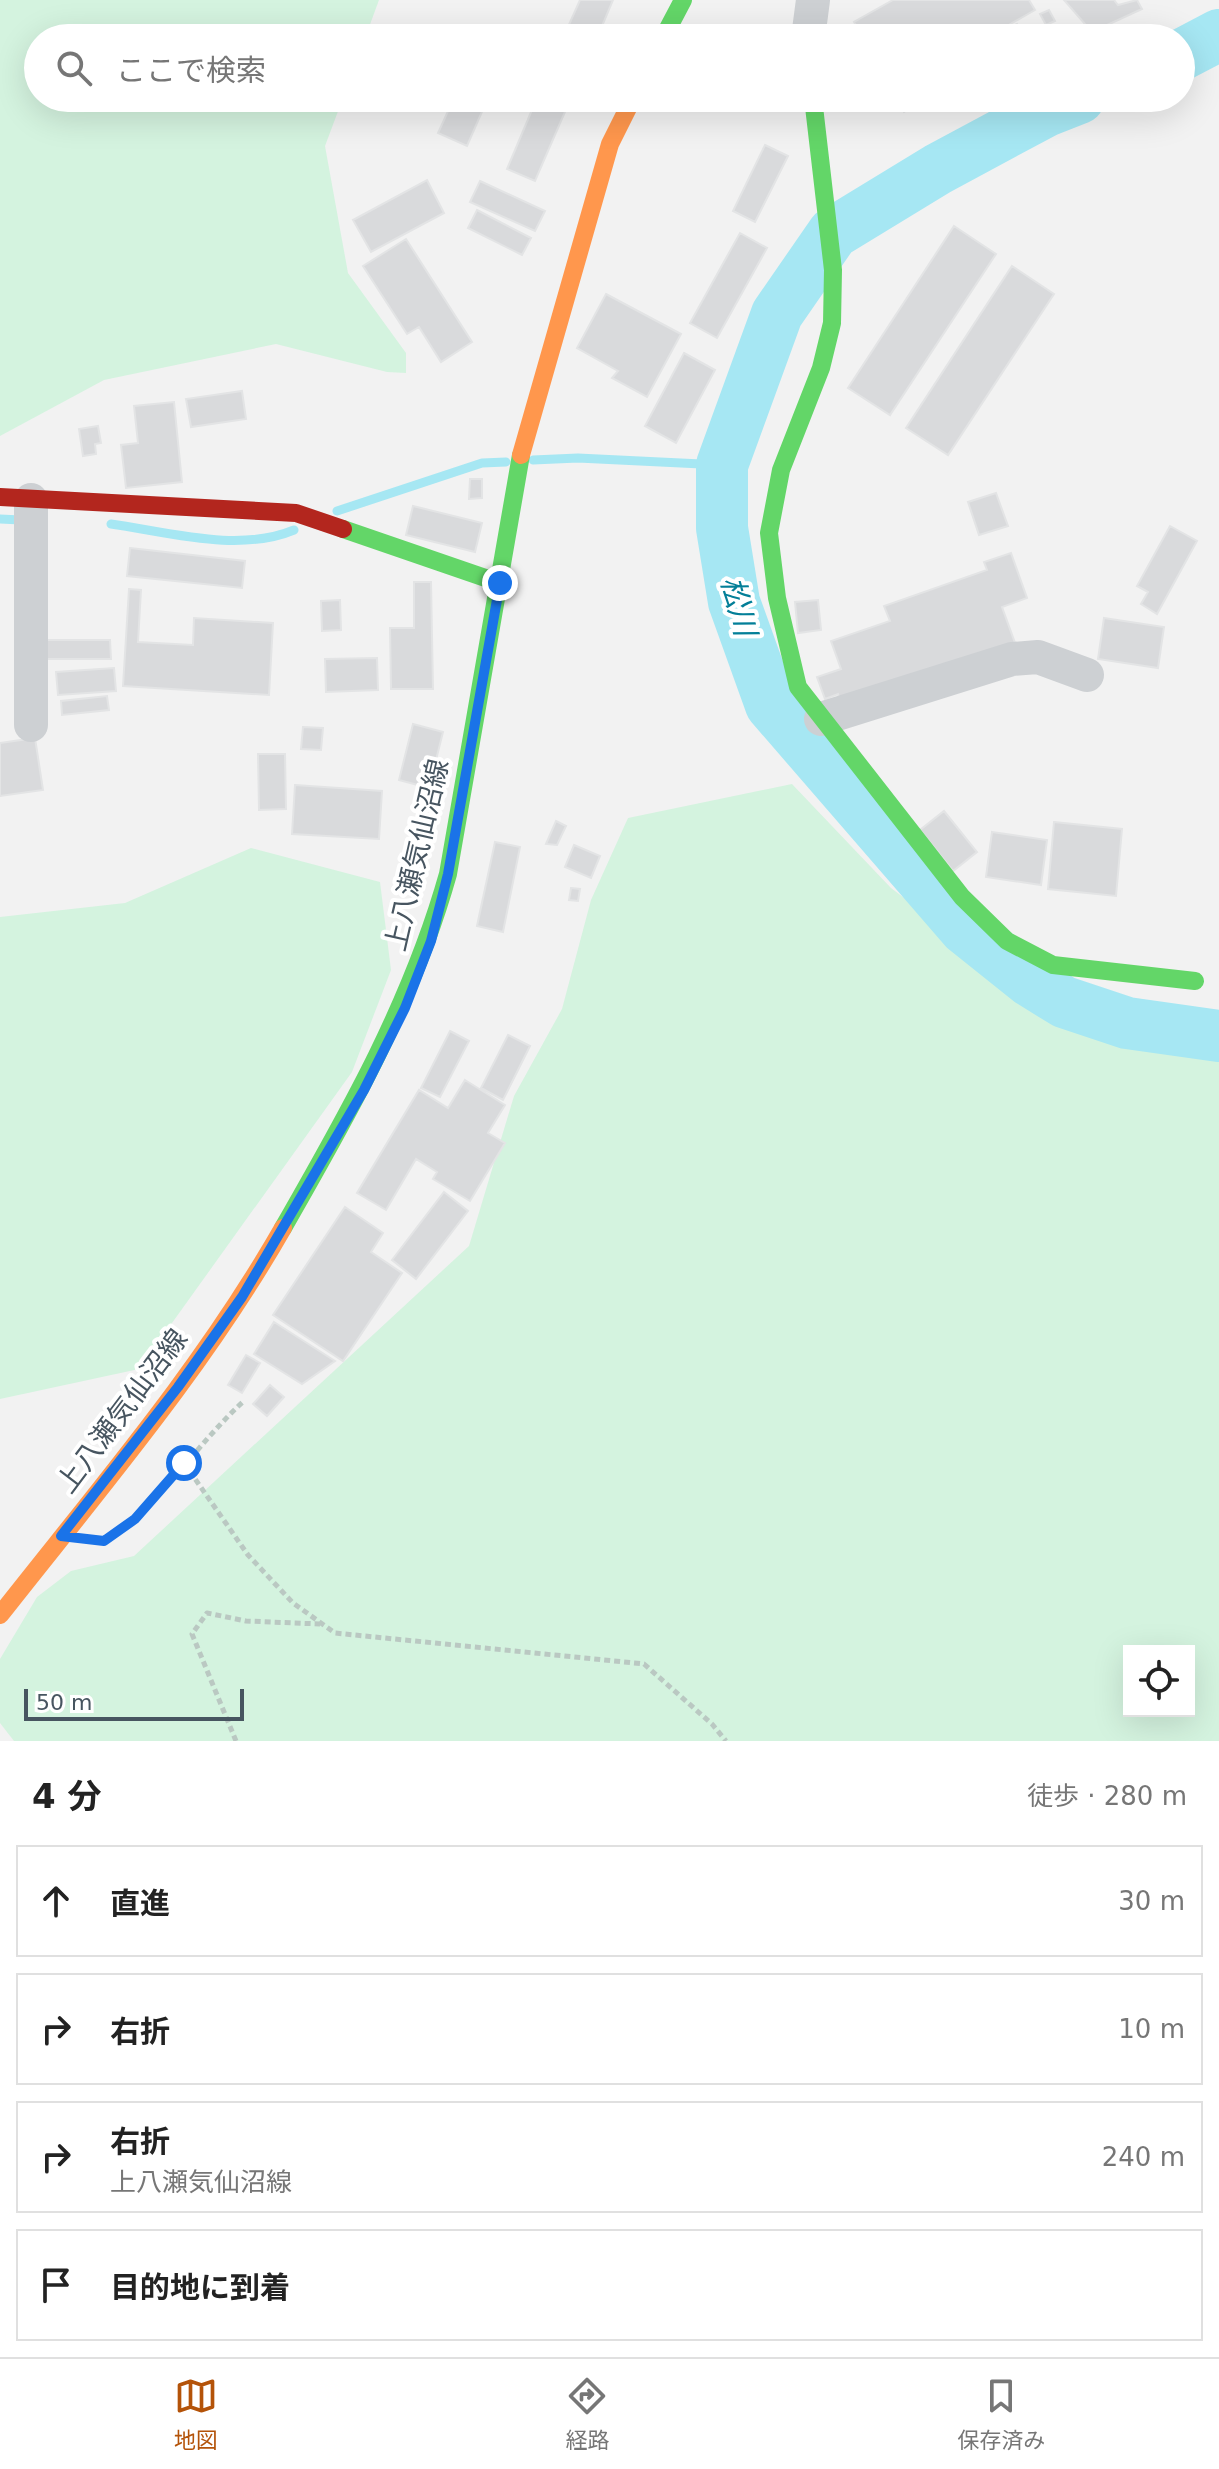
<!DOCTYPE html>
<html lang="ja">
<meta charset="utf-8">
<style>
:root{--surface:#fff;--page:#f2f2f2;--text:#222;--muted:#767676;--line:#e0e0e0;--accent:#b45309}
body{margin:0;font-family:"DejaVu Sans","Noto Sans JP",sans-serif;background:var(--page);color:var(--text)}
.controls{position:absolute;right:24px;bottom:24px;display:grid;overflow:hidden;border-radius:0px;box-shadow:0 8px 32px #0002}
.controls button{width:72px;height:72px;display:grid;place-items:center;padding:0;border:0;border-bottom:2px solid var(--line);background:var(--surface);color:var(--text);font:40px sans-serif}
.scale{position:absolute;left:24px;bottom:20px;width:220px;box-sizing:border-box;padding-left:8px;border:4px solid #475560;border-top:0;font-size:22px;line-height:28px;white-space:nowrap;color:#475560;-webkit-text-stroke:6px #fff;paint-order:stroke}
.stop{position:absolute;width:24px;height:24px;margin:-18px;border:6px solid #1a73e8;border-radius:50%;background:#fff}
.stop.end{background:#1a73e8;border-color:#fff;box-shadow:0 2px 8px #0008}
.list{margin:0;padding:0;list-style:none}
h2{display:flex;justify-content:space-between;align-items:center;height:104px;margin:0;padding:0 32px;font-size:34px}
h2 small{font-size:26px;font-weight:400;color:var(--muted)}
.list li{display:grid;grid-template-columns:52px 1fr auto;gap:24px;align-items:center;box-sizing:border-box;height:112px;margin:0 16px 16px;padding:0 16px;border:2px solid var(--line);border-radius:0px}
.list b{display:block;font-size:30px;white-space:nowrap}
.list p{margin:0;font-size:26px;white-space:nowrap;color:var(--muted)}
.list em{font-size:26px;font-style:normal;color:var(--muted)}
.icon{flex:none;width:44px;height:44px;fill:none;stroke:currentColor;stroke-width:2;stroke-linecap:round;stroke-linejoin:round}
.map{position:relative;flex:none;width:1219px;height:1741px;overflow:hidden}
.search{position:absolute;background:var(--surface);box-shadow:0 8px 32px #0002;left:24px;right:24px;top:24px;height:88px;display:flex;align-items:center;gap:20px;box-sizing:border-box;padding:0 28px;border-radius:44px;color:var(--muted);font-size:30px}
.sheet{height:616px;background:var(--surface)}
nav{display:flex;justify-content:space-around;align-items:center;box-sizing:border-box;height:112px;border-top:2px solid var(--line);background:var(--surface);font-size:22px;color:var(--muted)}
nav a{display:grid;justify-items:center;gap:4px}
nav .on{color:var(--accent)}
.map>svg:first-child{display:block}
</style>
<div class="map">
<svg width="1219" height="1741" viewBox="0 0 1219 1741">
<rect width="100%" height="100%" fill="#f2f2f2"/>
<path fill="#d4f3df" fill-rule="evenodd" d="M 0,0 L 379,0 L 365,38 L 38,38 L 38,98 L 343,98 L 325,146 L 348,273 L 406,353 L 406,373 L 387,372 L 276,344 L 104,380 L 0,436 Z
M 792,784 L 891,888 L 1059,1015 L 1149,1044 L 1187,1050 L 1219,1033 L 1219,1741 L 14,1741 L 0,1723 L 0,1659 L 37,1597 L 71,1571 L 134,1556 L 469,1246 L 514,1096 L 562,1009 L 591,900 L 628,818 ZM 1129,1651 L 1189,1651 L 1189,1711 L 1129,1711 Z
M 251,848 L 380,882 L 391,970 L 352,1072 L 139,1369 L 0,1399 L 0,917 L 125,903 Z"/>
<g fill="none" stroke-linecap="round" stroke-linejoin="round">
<path stroke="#a6e7f3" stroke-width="9" d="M 533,460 L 578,458 L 722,465
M 337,511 L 482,463 L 506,462
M 0,519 L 21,520
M 111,524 C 168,532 239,553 294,530"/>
<path stroke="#a6e7f3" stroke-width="52" d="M 1181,55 L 1219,35
M 1079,98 L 1046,111 L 938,169 L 833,233 L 777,314 L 722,465 L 722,528 L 734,602 L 771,705 L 965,929 L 1030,981 L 1064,1002 L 1127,1023 L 1219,1036"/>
</g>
<path fill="#d9dadc" stroke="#e3e4e5" stroke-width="2" d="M 580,0 L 613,0 L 597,38 L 563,38 Z
M 893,0 L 1029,0 L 1035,10 L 986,38 L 863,38 L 854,22 Z
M 1064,0 L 1114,0 L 1118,5 L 1137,0 L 1142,9 L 1092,32 Z
M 1049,10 L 1055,21 L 1046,25 L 1040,14 Z
M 1017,24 L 1023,35 L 1013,38 L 1008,28 Z
M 454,98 L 488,98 L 467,146 L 438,133 Z
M 537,98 L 571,98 L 535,181 L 507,169 Z
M 896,98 L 928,98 L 904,112 Z
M 765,145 L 788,156 L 755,222 L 733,211 Z
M 427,180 L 444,213 L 371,252 L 353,220 Z
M 480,181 L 545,211 L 535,231 L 470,202 Z
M 477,210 L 531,238 L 522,255 L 468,228 Z
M 954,226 L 996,254 L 890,415 L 848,388 Z
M 740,233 L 767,248 L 717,338 L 690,323 Z
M 406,239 L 472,342 L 441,362 L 419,327 L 407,334 L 363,266 Z
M 1012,266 L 1054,294 L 948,455 L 906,428 Z
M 606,294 L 681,334 L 647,397 L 612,378 L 618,371 L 577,348 Z
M 684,353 L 715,370 L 676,443 L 645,426 Z
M 242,391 L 246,419 L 191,427 L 186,399 Z
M 174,402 L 182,482 L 126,488 L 121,445 L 138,443 L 134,406 Z
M 98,426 L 101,443 L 95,444 L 96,454 L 83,456 L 79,429 Z
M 470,479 L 482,479 L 482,498 L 469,499 Z
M 996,493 L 1008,526 L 979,535 L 968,502 Z
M 413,506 L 482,523 L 475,552 L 406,535 Z
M 1170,526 L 1197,541 L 1157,614 L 1141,604 L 1148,592 L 1137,586 Z
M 130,548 L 245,561 L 242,588 L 127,576 Z
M 1011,553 L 1027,598 L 1002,607 L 1015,643 L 841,704 L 838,694 L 825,699 L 817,677 L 841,669 L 831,641 L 890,621 L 884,606 L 987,570 L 984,562 Z
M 414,582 L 431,582 L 433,689 L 391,689 L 390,628 L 414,628 Z
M 129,589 L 141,590 L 138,642 L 193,645 L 194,618 L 273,623 L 269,695 L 123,686 Z
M 340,600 L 341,630 L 322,631 L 321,601 Z
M 818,600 L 821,630 L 798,633 L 795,602 Z
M 1104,618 L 1164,627 L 1158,668 L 1098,659 Z
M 47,640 L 110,640 L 111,659 L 47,659 Z
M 377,658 L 378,690 L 326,692 L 325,659 Z
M 114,668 L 116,691 L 58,695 L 56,672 Z
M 107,696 L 109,710 L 62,715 L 61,701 Z
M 413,724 L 443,732 L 429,788 L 399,780 Z
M 303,727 L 323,728 L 321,750 L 301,749 Z
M 35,738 L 43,790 L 0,796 L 0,743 Z
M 258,754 L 285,754 L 286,809 L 259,810 Z
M 295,785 L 382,791 L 379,839 L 292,834 Z
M 944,811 L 977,852 L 953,871 L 920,830 Z
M 556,821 L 566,826 L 557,845 L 546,844 Z
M 1054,822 L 1122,829 L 1116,896 L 1048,889 Z
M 992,832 L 1047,840 L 1041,885 L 986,877 Z
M 495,842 L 520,847 L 503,932 L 477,926 Z
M 574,845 L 600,856 L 591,878 L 565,867 Z
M 571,888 L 580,889 L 578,901 L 569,900 Z
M 450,1031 L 469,1041 L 440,1097 L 421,1088 Z
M 508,1035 L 530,1046 L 503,1100 L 481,1088 Z
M 465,1080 L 505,1105 L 488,1133 L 505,1143 L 470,1201 L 433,1179 L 437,1172 L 416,1159 L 386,1210 L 357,1193 L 419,1090 L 448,1108 Z
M 444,1192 L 468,1211 L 416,1279 L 392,1260 Z
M 345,1207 L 383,1233 L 371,1252 L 402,1273 L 343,1361 L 273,1315 Z
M 274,1322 L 335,1361 L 302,1384 L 254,1354 Z
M 246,1355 L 260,1363 L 242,1393 L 228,1385 Z
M 270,1385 L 284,1397 L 267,1416 L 253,1404 Z"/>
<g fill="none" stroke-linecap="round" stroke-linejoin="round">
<path stroke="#bac8c2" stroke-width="5" stroke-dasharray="6 4" stroke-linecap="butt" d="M 184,1463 L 248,1555 L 293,1603 L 335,1633 L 644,1664 L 712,1724 L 726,1741
M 112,1535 C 164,1500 198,1442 245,1400
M 236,1741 L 192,1634 L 207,1613 L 246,1621 L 320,1624"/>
<path stroke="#cdd0d3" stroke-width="34" d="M 808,38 L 813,0
M 31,500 L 31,725
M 821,719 L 1012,659 L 1038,657 L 1087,675"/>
<path stroke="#63d668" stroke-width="18" d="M 663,38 L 683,0
M 813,98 L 833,270 L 832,323 L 821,368 L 781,470 L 769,533 L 777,598 L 798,687 L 962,897 L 1007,941 L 1053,965 L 1195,981
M 343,529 L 500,583
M 283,1228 C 349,1113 412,1002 448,874 L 521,455"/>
<path stroke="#ff974d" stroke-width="18" d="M 521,455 L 610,144 L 633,98
M 0,1615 C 99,1489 203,1368 283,1228"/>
<path stroke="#b3261e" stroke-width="18" d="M 0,497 L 296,513 L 343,529"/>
</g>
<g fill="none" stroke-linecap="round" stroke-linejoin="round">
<path stroke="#1a73e8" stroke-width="10" d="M 184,1463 L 135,1519 L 104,1541 L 61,1536 L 178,1387 L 242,1297 L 364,1090 L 405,1008 L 431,941 L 448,874 L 500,583"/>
</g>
<g text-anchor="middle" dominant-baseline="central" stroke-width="8" stroke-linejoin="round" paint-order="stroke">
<g font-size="28" fill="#475560" stroke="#fff">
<text transform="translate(417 855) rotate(-77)">上八瀬気仙沼線</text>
<text transform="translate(122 1411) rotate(-53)">上八瀬気仙沼線</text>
</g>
<g font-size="30" font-style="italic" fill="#037f98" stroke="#fff">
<text transform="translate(739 606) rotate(75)">松川</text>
</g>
</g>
</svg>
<div class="controls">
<button><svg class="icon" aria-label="locate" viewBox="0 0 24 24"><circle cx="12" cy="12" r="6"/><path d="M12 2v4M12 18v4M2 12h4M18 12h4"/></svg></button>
</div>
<div class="scale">50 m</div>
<div class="stop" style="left:184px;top:1463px"></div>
<div class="stop end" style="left:500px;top:583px"></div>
<div class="search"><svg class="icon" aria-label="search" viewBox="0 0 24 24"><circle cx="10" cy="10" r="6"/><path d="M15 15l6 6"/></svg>ここで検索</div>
</div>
<section class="sheet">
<h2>4 分<small>徒歩 · 280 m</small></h2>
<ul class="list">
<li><svg class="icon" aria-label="ahead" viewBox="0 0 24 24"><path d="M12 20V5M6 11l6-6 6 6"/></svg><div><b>直進</b></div><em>30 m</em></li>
<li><svg class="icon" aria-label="right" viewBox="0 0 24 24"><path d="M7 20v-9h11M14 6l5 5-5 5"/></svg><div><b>右折</b></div><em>10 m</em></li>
<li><svg class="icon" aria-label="right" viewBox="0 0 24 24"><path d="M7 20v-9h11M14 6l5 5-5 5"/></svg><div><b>右折</b><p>上八瀬気仙沼線</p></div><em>240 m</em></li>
<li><svg class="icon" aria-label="arrive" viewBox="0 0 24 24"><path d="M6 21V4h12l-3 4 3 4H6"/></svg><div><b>目的地に到着</b></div></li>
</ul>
</section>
<nav>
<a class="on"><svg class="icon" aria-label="map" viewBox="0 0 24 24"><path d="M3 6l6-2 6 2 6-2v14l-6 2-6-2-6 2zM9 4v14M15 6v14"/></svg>地図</a>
<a><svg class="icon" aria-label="directions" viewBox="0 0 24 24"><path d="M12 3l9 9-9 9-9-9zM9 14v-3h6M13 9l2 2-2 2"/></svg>経路</a>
<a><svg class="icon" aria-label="saved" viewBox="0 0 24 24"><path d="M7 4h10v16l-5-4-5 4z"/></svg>保存済み</a>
</nav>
